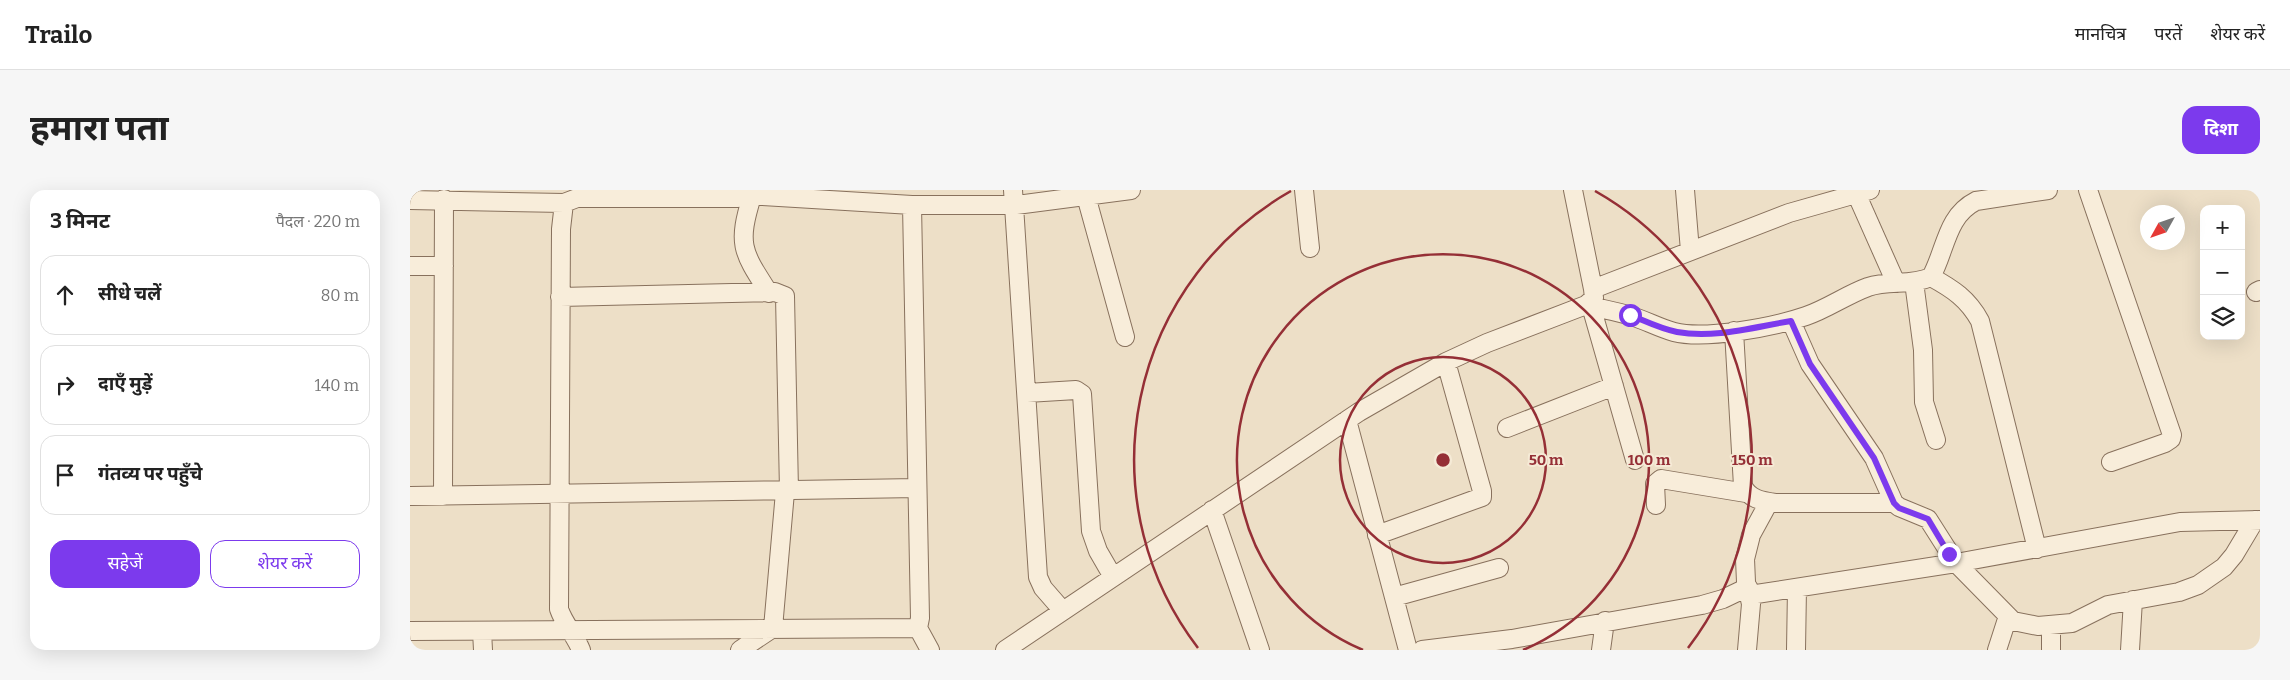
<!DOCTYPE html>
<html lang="hi">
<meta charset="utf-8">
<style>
:root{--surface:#fff;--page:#f6f6f6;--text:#222;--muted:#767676;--line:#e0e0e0;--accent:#7c3aed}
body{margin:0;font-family:Bitter,"Noto Sans Devanagari",serif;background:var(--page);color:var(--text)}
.controls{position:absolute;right:15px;top:15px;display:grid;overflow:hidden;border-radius:10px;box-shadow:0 5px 20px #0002}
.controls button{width:45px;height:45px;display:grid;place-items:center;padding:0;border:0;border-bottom:1px solid var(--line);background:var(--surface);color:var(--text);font:25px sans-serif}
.compass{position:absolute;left:1730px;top:15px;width:45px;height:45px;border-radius:50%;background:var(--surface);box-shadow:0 5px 20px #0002;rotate:230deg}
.stop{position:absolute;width:15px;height:15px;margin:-11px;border:4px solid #7c3aed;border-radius:50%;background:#fff}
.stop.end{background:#7c3aed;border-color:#fff;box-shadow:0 1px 5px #0008}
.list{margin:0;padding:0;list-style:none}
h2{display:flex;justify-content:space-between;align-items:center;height:65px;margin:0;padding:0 20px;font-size:21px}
h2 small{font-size:16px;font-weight:400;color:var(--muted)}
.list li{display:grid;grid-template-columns:32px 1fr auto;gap:15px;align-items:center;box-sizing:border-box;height:80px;margin:0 10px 10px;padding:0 10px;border:1px solid var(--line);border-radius:15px}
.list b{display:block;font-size:19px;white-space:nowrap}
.list em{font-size:16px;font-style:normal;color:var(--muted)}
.actions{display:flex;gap:10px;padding:15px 20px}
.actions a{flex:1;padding:11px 0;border:1px solid var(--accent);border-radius:15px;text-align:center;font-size:18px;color:var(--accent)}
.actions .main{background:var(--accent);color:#fff}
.icon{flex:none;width:28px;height:28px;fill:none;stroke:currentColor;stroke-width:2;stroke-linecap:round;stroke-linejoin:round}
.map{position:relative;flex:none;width:1850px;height:460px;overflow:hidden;border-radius:15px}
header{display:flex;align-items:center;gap:30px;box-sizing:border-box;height:70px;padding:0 25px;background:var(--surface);border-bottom:1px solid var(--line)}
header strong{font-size:24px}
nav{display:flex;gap:28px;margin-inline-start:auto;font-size:18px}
.intro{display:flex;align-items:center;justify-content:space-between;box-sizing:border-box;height:120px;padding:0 30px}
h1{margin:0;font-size:35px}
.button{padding:12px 22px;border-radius:15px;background:var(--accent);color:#fff;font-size:18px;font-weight:700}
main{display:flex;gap:30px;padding:0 30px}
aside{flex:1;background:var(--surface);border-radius:15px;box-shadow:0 5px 20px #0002}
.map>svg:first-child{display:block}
</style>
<header>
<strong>Trailo</strong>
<nav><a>मानचित्र</a><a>परतें</a><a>शेयर करें</a></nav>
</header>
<div class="intro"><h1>हमारा पता</h1><a class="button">दिशा</a></div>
<main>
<aside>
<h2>3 मिनट<small>पैदल · 220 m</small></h2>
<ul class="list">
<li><svg class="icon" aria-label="ahead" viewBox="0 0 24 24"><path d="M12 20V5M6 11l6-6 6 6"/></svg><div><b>सीधे चलें</b></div><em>80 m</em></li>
<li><svg class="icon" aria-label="right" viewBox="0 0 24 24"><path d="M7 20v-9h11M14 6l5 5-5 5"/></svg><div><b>दाएँ मुड़ें</b></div><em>140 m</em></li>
<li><svg class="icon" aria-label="arrive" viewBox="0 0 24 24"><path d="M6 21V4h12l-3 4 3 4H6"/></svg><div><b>गंतव्य पर पहुँचे</b></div></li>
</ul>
<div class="actions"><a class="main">सहेजें</a><a>शेयर करें</a></div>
</aside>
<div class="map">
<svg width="1850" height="460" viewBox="0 0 1850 460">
<rect width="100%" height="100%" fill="#eddfc7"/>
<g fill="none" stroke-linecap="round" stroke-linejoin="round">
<g stroke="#88715d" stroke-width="20">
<path id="minor" d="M 603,0 L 628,387 L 633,398 L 653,421
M 894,0 L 900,58
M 1275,0 L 1280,61
M 1678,0 L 1762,245 L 1761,249 L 1755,253 L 1701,272
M 1446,3 L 1486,93
M 337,5 L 502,15 L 606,15 L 721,0
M 342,6 C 327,55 332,61 359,103
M 676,6 L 715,147
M 0,10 L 154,13
M 0,76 L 34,76
M 1521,87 C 1543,99 1558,109 1570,131 L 1627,359
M 1504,92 L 1513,160 L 1514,212 L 1526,250
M 1183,99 L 1379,23 L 1460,0
M 1846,102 L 1850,100
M 150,107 L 365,102 L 375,106 L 379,301
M 1176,115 C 1191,119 1206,121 1221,126 C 1235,130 1249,138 1264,142 C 1295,150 1364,137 1396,126 C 1417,119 1436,105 1458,97 C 1479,90 1501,96 1521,87 C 1536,60 1536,26 1566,11 L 1638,0
M 1181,116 L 1225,270
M 1381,131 L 1400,174 L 1464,268 L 1484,313 L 1489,317 L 1518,329 L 1546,373 L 1603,431 L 1628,436 L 1662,433 L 1698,415 L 1769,402 L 1788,395 L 1814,377 L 1824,365 L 1845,330
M 1324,141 L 1333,296 C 1339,309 1352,311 1365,313 L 1484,313
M 617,203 L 666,200 L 672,204 L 681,341 L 688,361 L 703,387
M 937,230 L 998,460
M 1097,238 L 1204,196
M 0,306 L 507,298
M 33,306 L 34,9
M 1246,315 L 1245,294 L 1251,289 L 1336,303
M 802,320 L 850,460
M 967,345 L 1072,307 L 1072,301 L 1036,172
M 1340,405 L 1546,373 L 1770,332 L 1850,330
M 984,407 L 1089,378
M 508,438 L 520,460
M 0,441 L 508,438 L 510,428 L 502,15
M 72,441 L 73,460
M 171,460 C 165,445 154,434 149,419 L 151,39 L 154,13 L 167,8 L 328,8 L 337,5 L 340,0
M 330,460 L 363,438 L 375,302
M 595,460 L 949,222 L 1036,172 L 1077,153 L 1176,115 L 1184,108 L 1183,99 L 1163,0
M 1012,460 L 1102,449 L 1292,415 L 1313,409 L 1338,397
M 1191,460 L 1195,431
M 1337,460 L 1341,414 L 1336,392 L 1335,369 L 1341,345 L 1359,312
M 1386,460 L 1387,398
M 1587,460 L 1598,426
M 1641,460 L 1641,436
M 1720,460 L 1723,410"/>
</g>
<use href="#minor" stroke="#f8edda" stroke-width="18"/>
</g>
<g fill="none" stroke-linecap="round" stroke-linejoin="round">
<path stroke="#7c3aed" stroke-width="6" d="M 1220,125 C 1235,131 1251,139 1267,142 C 1304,149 1344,137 1381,131 L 1400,174 L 1464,268 L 1484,313 L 1489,318 L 1518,329 L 1539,364"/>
</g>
<g fill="none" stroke="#952f36" stroke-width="2.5">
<circle cx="1033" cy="270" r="103"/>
<path d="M953 460A206 206 0 1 1 1113 460"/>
<path d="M788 458A309 309 0 0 1 881 1M1185 1A309 309 0 0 1 1278 458"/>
</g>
<circle cx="1033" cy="270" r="8" fill="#952f36" stroke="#f5ead6" stroke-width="2.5"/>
<g font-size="15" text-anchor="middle" font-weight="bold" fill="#952f36" stroke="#f5ead6" stroke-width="4" stroke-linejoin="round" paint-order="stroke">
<text x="1136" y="275">50 m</text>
<text x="1239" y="275">100 m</text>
<text x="1342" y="275">150 m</text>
</g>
</svg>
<div class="controls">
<button>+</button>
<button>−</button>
<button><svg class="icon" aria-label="layers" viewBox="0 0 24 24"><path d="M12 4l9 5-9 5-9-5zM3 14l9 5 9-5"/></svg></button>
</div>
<svg class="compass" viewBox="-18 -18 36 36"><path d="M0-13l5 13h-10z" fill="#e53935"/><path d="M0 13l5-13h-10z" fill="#767676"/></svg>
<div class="stop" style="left:1220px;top:125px"></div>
<div class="stop end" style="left:1539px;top:364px"></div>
</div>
</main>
